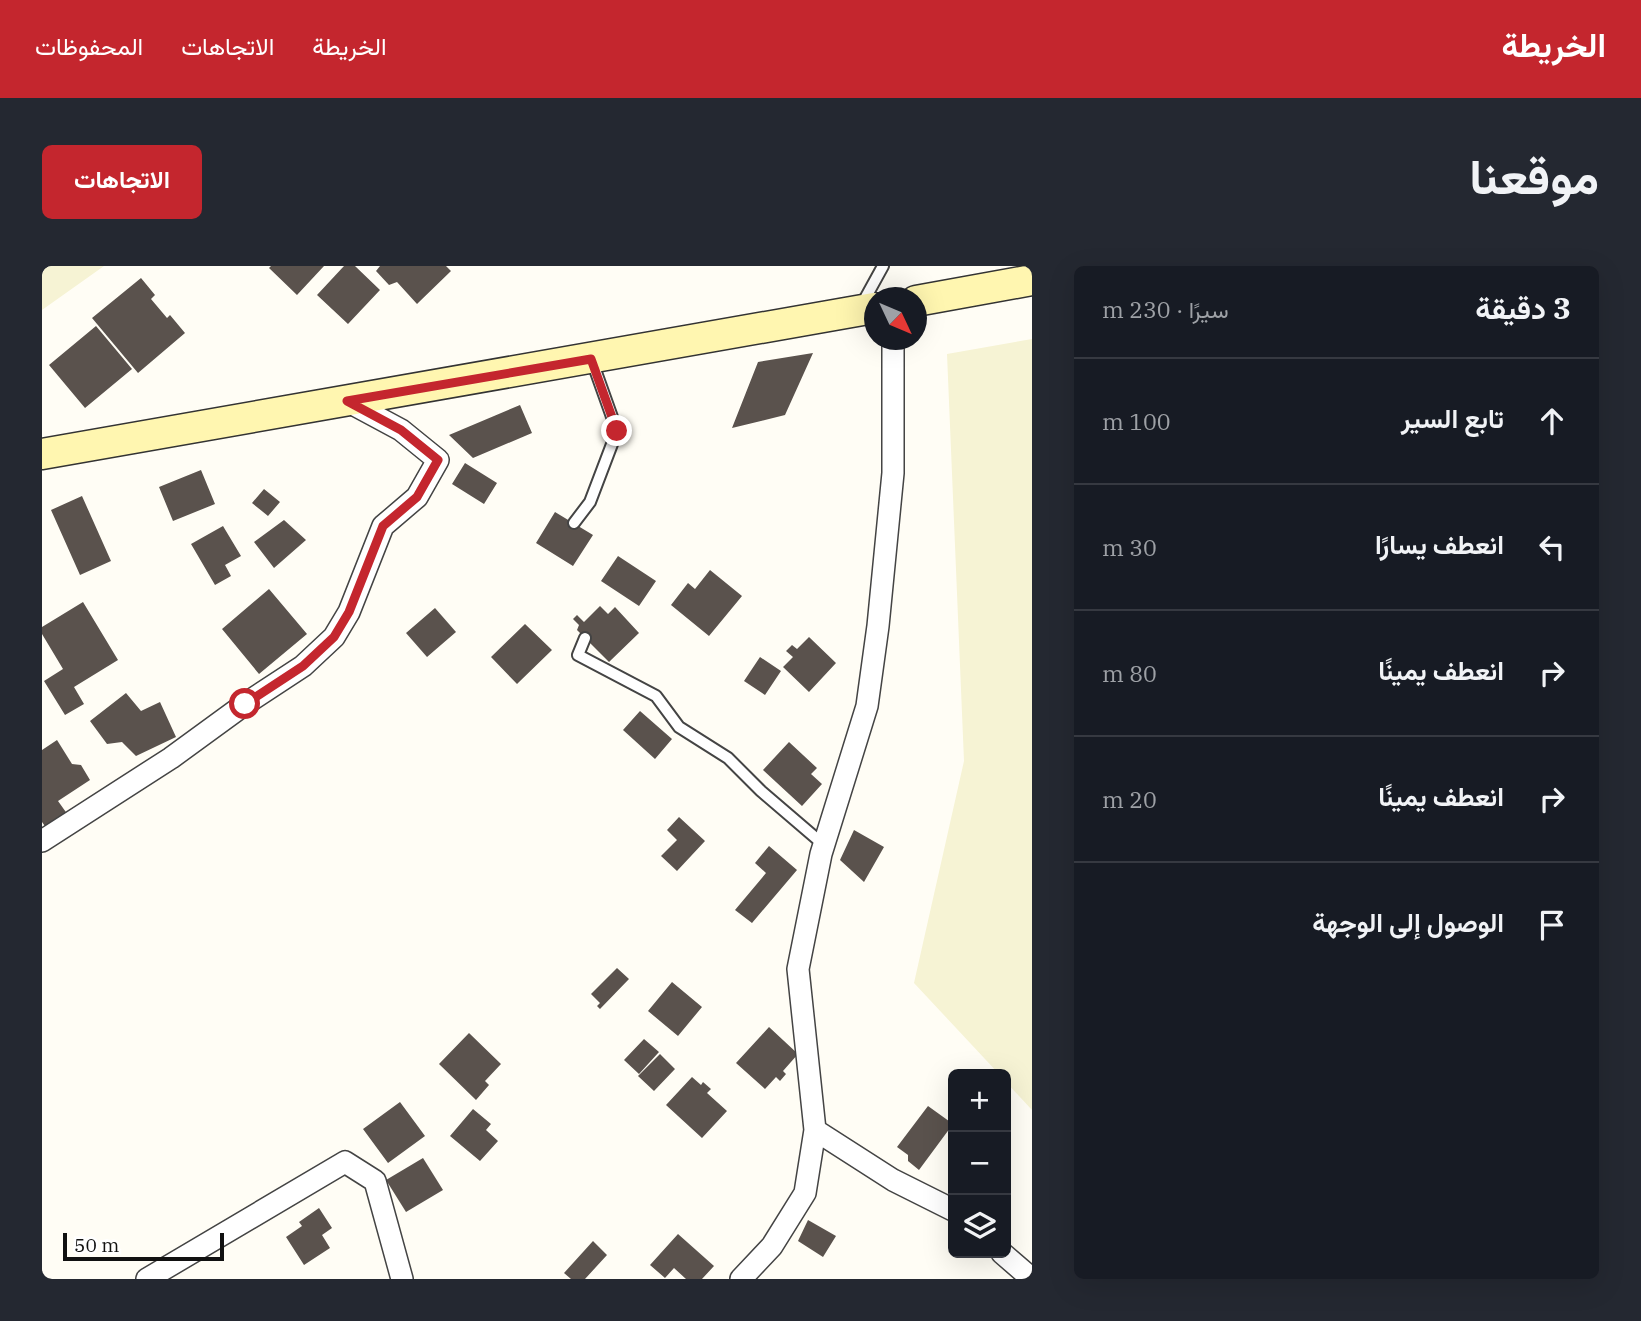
<!DOCTYPE html>
<html lang="ar">
<meta charset="utf-8">
<style>
:root{--surface:#171b24;--page:#242831;--text:#f1f3f6;--muted:#9ea1a6;--line:#363941;--accent:#c4262e}
body{margin:0;font-family:"IBM Plex Serif",Vazirmatn,serif;background:var(--page);color:var(--text);direction:rtl}
.controls{position:absolute;right:21px;bottom:21px;display:grid;overflow:hidden;border-radius:10px;box-shadow:0 7px 28px #0002}
.controls button{width:63px;height:63px;display:grid;place-items:center;padding:0;border:0;border-bottom:2px solid var(--line);background:var(--surface);color:var(--text);font:35px sans-serif}
.compass{position:absolute;left:822px;top:21px;width:63px;height:63px;border-radius:50%;background:var(--surface);box-shadow:0 7px 28px #0002;rotate:134deg}
.scale{position:absolute;left:21px;bottom:18px;width:161px;box-sizing:border-box;padding-left:7px;border:4px solid #111;border-top:0;font-size:19px;line-height:24px;white-space:nowrap;color:#111;-webkit-text-stroke:5px #fff;paint-order:stroke}
.stop{position:absolute;width:21px;height:21px;margin:-16px;border:5px solid #c4262e;border-radius:50%;background:#fff}
.stop.end{background:#c4262e;border-color:#fff;box-shadow:0 2px 7px #0008}
.list{margin:0;padding:0;list-style:none}
h2{display:flex;justify-content:space-between;align-items:center;height:91px;margin:0;padding:0 28px;font-size:30px}
h2 small{font-size:23px;font-weight:400;color:var(--muted)}
.list li{display:grid;grid-template-columns:46px 1fr auto;gap:21px;align-items:center;box-sizing:border-box;height:126px;padding:0 28px;border-top:2px solid var(--line)}
.list b{display:block;font-size:26px;white-space:nowrap}
.list em{font-size:23px;font-style:normal;color:var(--muted)}
.icon{flex:none;width:38px;height:38px;fill:none;stroke:currentColor;stroke-width:2;stroke-linecap:round;stroke-linejoin:round}
.map{position:relative;flex:none;width:990px;height:1013px;overflow:hidden;direction:ltr;border-radius:10px}
header{display:flex;align-items:center;gap:42px;box-sizing:border-box;height:98px;padding:0 35px;background:var(--accent);color:#fff}
header strong{font-size:33px}
nav{display:flex;gap:38px;margin-inline-start:auto;font-size:24px}
.intro{display:flex;align-items:center;justify-content:space-between;box-sizing:border-box;height:168px;padding:0 42px}
h1{margin:0;font-size:49px}
.button{padding:18px 32px;border-radius:10px;background:var(--accent);color:#fff;font-size:24px;font-weight:700}
main{display:flex;gap:42px;padding:0 42px}
aside{flex:1;background:var(--surface);border-radius:10px;box-shadow:0 7px 28px #0002}
.map>svg:first-child{display:block}
</style>
<header>
<strong>الخريطة</strong>
<nav><a>الخريطة</a><a>الاتجاهات</a><a>المحفوظات</a></nav>
</header>
<div class="intro"><h1>موقعنا</h1><a class="button">الاتجاهات</a></div>
<main>
<aside>
<h2>3 دقيقة<small>سيرًا · 230 m</small></h2>
<ul class="list">
<li><svg class="icon" aria-label="ahead" viewBox="0 0 24 24"><path d="M12 20V5M6 11l6-6 6 6"/></svg><div><b>تابع السير</b></div><em>100 m</em></li>
<li><svg class="icon" aria-label="left" viewBox="0 0 24 24"><path d="M17 20v-9H6M10 6l-5 5 5 5"/></svg><div><b>انعطف يسارًا</b></div><em>30 m</em></li>
<li><svg class="icon" aria-label="right" viewBox="0 0 24 24"><path d="M7 20v-9h11M14 6l5 5-5 5"/></svg><div><b>انعطف يمينًا</b></div><em>80 m</em></li>
<li><svg class="icon" aria-label="right" viewBox="0 0 24 24"><path d="M7 20v-9h11M14 6l5 5-5 5"/></svg><div><b>انعطف يمينًا</b></div><em>20 m</em></li>
<li><svg class="icon" aria-label="arrive" viewBox="0 0 24 24"><path d="M6 21V4h12l-3 4 3 4H6"/></svg><div><b>الوصول إلى الوجهة</b></div></li>
</ul>
</aside>
<div class="map">
<svg width="990" height="1013" viewBox="0 0 990 1013">
<rect width="100%" height="100%" fill="#fffdf5"/>
<path fill="#f6f3d4" d="M 0,0 L 62,0 L 0,44 Z
M 990,73 L 990,844 L 964,816 L 964,808 L 957,808 L 872,717 L 922,495 L 905,88 Z"/>
<path fill="#5a524d" d="M 229,0 L 282,0 L 255,29 L 227,2 Z
M 302,0 L 313,0 L 338,24 L 306,58 L 275,29 Z
M 338,0 L 404,0 L 409,5 L 375,38 L 355,16 L 347,19 L 334,5 Z
M 99,12 L 113,29 L 109,33 L 125,52 L 128,49 L 143,67 L 96,107 L 50,52 Z
M 54,60 L 90,103 L 43,142 L 7,99 Z
M 771,87 L 743,149 L 690,162 L 716,96 Z
M 478,139 L 490,167 L 431,192 L 407,169 Z
M 423,197 L 455,217 L 442,238 L 410,218 Z
M 159,204 L 173,238 L 131,255 L 117,221 Z
M 222,223 L 238,236 L 226,250 L 210,237 Z
M 40,230 L 69,295 L 38,309 L 9,244 Z
M 513,246 L 551,269 L 531,300 L 494,277 Z
M 242,254 L 264,274 L 232,302 L 212,276 Z
M 181,260 L 199,290 L 183,299 L 189,310 L 173,319 L 149,278 Z
M 576,290 L 614,315 L 597,340 L 559,315 Z
M 668,304 L 700,330 L 667,370 L 629,339 L 646,317 L 653,323 Z
M 227,323 L 265,368 L 217,408 L 180,363 Z
M 41,336 L 76,394 L 32,421 L 42,438 L 23,449 L 2,415 L 21,403 L 0,368 L 0,361 Z
M 558,340 L 566,348 L 573,341 L 597,367 L 567,396 L 535,364 L 537,359 L 531,353 L 535,349 L 542,356 Z
M 393,342 L 414,366 L 385,391 L 364,367 Z
M 483,358 L 510,384 L 475,418 L 449,391 Z
M 767,371 L 794,397 L 767,426 L 741,401 L 751,391 L 744,385 L 750,379 L 755,383 Z
M 718,391 L 739,405 L 723,429 L 702,415 Z
M 84,427 L 99,445 L 118,436 L 134,471 L 94,490 L 80,476 L 65,478 L 48,455 Z
M 598,445 L 630,473 L 613,493 L 581,464 Z
M 15,474 L 30,498 L 39,499 L 48,514 L 16,535 L 26,549 L 5,563 L 0,556 L 0,484 Z
M 747,476 L 775,502 L 769,508 L 780,518 L 760,540 L 721,504 Z
M 637,551 L 663,575 L 635,605 L 619,590 L 635,574 L 625,564 Z
M 812,564 L 842,581 L 822,616 L 798,594 Z
M 727,580 L 755,604 L 710,657 L 693,644 L 724,607 L 713,597 Z
M 575,702 L 587,713 L 558,743 L 555,740 L 558,737 L 549,728 Z
M 630,716 L 660,741 L 636,770 L 606,745 Z
M 727,761 L 756,788 L 741,805 L 744,808 L 738,815 L 734,811 L 723,823 L 694,797 Z
M 427,767 L 459,798 L 443,815 L 447,819 L 434,834 L 397,798 Z
M 602,773 L 617,786 L 597,808 L 582,794 Z
M 618,788 L 633,803 L 612,825 L 596,810 Z
M 650,811 L 659,819 L 661,816 L 669,823 L 665,827 L 685,845 L 660,872 L 624,839 Z
M 358,836 L 383,870 L 346,897 L 321,863 Z
M 886,840 L 911,858 L 877,904 L 866,895 L 866,889 L 855,881 Z
M 431,843 L 449,858 L 444,864 L 456,875 L 438,895 L 408,870 Z
M 381,892 L 401,924 L 364,946 L 344,914 Z
M 277,942 L 290,962 L 280,969 L 288,982 L 262,999 L 244,971 L 260,960 L 257,956 Z
M 766,954 L 794,970 L 781,991 L 756,975 Z
M 636,968 L 672,1000 L 660,1013 L 644,1013 L 632,1002 L 623,1012 L 608,999 Z
M 551,975 L 565,989 L 543,1013 L 529,1013 L 522,1007 Z"/>
<g fill="none" stroke-linecap="round" stroke-linejoin="round">
<g stroke="#444" stroke-width="14">
<path id="lane" d="M 819,40 L 841,0
M 532,257 L 548,236 L 575,165 L 550,95
M 543,372 L 536,389 L 614,430 L 637,461 L 686,492 L 719,525 L 782,579"/>
</g>
<g stroke="#444" stroke-width="24">
<path id="street" d="M 0,575 L 129,492 L 203,438 L 261,400 L 292,371 L 307,346 L 341,260 L 375,231 L 396,194 L 359,164 L 305,135
M 773,864 L 851,914 L 911,944
M 960,987 L 990,1013
M 105,1013 L 303,896 L 333,915 L 360,1013
M 699,1013 L 730,980 L 763,927 L 773,864 L 756,703 L 779,588 L 825,440 L 836,360 L 851,207 L 851,74"/>
</g>
<g stroke="#333" stroke-width="33">
<path id="secondary" d="M 874,35 L 990,14
M 0,188 L 832,42"/>
</g>
<use href="#lane" stroke="#fff" stroke-width="10"/>
<use href="#street" stroke="#fff" stroke-width="21"/>
<use href="#secondary" stroke="#fff6b0" stroke-width="30"/>
</g>
<g fill="none" stroke-linecap="round" stroke-linejoin="round">
<path stroke="#c4262e" stroke-width="9" d="M 203,438 L 261,400 L 292,371 L 307,346 L 341,260 L 375,231 L 396,194 L 359,164 L 305,135 L 549,93 L 575,165"/>
</g>
</svg>
<div class="controls">
<button>+</button>
<button>−</button>
<button><svg class="icon" aria-label="layers" viewBox="0 0 24 24"><path d="M12 4l9 5-9 5-9-5zM3 14l9 5 9-5"/></svg></button>
</div>
<svg class="compass" viewBox="-18 -18 36 36"><path d="M0-13l5 13h-10z" fill="#e53935"/><path d="M0 13l5-13h-10z" fill="#9ea1a6"/></svg>
<div class="scale">50 m</div>
<div class="stop" style="left:203px;top:438px"></div>
<div class="stop end" style="left:575px;top:165px"></div>
</div>
</main>
